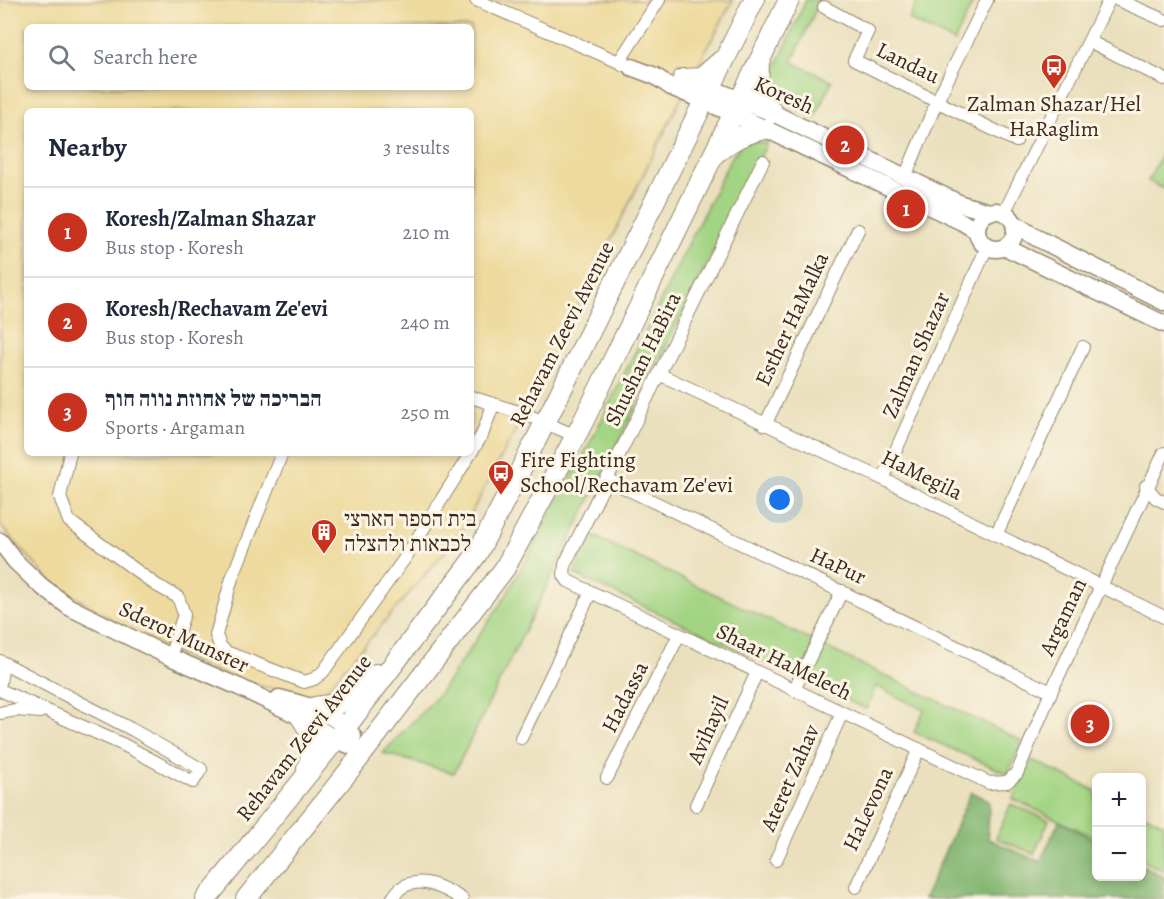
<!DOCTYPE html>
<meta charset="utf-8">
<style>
:root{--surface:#fff;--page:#f6f6f7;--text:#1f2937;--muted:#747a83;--line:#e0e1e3;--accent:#c8321e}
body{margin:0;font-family:Alegreya,"Frank Ruhl Libre",serif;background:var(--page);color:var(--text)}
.controls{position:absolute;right:18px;bottom:18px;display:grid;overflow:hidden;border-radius:9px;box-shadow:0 3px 9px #0003}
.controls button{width:54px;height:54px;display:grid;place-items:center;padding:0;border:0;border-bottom:2px solid var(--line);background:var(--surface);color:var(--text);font:30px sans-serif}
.you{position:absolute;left:780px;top:500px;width:21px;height:21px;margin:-15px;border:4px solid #fff;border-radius:50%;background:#1a73e8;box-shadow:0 0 0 9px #1a73e833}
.badge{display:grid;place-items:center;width:39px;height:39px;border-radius:50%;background:var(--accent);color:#fff;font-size:20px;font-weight:700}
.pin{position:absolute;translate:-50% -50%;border:3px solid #fff;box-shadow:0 2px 6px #0006}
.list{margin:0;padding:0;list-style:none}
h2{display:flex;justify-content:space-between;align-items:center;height:78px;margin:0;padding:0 24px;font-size:26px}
h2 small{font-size:20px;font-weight:400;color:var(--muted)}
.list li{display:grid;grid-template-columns:39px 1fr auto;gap:18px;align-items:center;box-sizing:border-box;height:90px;padding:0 24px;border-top:2px solid var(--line)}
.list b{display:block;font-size:22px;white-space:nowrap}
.list p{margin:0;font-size:20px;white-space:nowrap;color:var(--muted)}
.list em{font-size:20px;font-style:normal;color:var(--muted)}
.icon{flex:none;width:33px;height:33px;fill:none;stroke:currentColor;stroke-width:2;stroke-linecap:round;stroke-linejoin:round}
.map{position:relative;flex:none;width:1164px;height:899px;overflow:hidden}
.search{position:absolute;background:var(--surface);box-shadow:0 3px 9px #0003;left:24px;top:24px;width:450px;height:66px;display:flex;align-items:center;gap:15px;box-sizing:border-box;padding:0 21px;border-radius:9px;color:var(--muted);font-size:22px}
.panel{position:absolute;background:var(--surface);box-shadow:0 3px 9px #0003;left:24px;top:108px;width:450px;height:348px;border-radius:9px}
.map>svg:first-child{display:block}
</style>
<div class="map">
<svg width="1164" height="899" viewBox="0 0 1164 899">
<rect width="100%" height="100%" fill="#fcf5e5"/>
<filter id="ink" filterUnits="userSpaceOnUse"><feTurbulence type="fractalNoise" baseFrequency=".0167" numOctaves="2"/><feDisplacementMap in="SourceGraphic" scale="12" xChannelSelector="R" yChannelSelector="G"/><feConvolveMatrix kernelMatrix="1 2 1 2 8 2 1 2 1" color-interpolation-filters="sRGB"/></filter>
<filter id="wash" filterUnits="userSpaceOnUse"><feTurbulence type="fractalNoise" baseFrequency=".008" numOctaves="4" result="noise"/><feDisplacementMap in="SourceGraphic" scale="24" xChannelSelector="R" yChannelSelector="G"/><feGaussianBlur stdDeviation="1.35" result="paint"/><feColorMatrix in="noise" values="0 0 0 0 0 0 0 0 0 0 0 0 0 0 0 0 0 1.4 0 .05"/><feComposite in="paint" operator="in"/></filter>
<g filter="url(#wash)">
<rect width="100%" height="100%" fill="#eae0bd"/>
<path fill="#a3d483" stroke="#6f7f50" stroke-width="1.5" d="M 806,0 L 820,0 L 792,62 L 832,81 L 815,118 L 764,94 Z
M 918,0 L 974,0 L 954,42 L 909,20 Z
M 753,141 L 767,143 L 454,773 L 383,753 L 439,694 L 504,599 L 591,441 L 730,160 L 741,144 Z
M 1164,149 L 1164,189 L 1148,181 Z
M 589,534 L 1022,741 L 1008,774 L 914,732 L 924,710 L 876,686 L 866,709 L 574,574 Z
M 1032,760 L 1096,791 L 1096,838 L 1013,799 Z
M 1011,804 L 1049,820 L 1034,854 L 996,838 Z
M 1142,813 L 1164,824 L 1164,871 L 1142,860 Z"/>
<path fill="#82b671" stroke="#5e7048" stroke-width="1.5" d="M 971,792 L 989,801 L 988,839 L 1040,862 L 1059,821 L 1096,841 L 1096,876 L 1142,876 L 1142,865 L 1164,877 L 1164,899 L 924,899 Z"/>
<path fill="#eeda9e" stroke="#94825e" stroke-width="1.5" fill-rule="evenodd" d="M 0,0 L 733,0 L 691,78 L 537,390 L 460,534 L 319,698 L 233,680 L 133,633 L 50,581 L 0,525 ZM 27,27 L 471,27 L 471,87 L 27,87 ZM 27,111 L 471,111 L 471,453 L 27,453 Z"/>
<path fill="#4ab6c6" stroke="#427072" stroke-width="1.5" d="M 1082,711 L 1105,723 L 1099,736 L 1075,724 Z"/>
</g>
<g filter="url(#ink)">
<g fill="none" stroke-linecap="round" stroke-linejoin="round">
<g stroke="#92856e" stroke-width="14">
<path id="street" d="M 476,0 L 619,62
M 1118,0 L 1164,20
M 824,7 L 868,31 L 854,60 L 1016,141
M 1089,41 L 1164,79
M 624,65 L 619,62 L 659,0
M 763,161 L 659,374 L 565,564 L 564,575 L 568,581 L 989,783 L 1007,782 L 1017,773 L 1051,692 L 1164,453
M 905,177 L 937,101 L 987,0
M 1004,213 L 1109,0
M 659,374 L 883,479 L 1164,617
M 471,397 L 525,414 L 576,436
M 765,425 L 858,230
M 70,453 L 60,497 L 69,521 L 156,585 L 178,597 L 184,614 L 170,657
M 282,453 L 232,578 L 216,635 L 220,646 L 226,652 L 304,682 L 314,679 L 323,672 L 405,558 L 482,435 L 493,405
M 606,479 L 1051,692
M 883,479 L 987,247
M 1146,486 L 1156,498 L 1164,502
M 996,535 L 1083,347
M 0,661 L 133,730 L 201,769 L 193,782 L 124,745 L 0,690
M 0,683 L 3,664
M 794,690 L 842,591
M 0,713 L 16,710 L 40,712
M 521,738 L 591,592
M 607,778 L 679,635
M 696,805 L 757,672
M 776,860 L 842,713
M 856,887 L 919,749
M 392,899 C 394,896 398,890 401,888 C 422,875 444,888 462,899"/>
</g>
<g stroke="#92856e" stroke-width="19">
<path id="secondary" d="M 631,67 L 655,76 L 671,87 L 734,114 L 962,222 L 977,231
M 700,84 L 773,113 L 961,204 L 989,212
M977 230a19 19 0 1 1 38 0a19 19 0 1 1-38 0Z
M 1014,223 L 1035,237 L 1164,302
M 1005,247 L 1164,324
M 0,541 L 15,561 L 40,585 L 69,607 L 170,657 L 239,687 L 301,717 L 336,740 L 365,751
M 279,698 C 307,705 335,712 353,736"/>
</g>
<g stroke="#92856e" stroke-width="22">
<path id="primary" d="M 759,66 C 757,89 759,95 773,113
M 683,79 L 701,78 L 721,61
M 719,151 C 734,138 746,133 765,129
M 315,707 L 338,704 L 376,674
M 301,717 C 317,742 317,740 307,769
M 206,899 L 346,727 L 477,554 L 551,411 L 754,0
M 246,899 L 356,762 L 505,568 L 581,426 L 789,0"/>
</g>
<use href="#street" stroke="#fff" stroke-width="12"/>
<use href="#secondary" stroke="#fff" stroke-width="16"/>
<use href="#primary" stroke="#fff" stroke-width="20"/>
</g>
</g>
<defs>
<g id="bus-pin" transform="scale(1.35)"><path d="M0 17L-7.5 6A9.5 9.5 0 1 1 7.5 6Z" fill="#c8321e" stroke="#fcf5e5"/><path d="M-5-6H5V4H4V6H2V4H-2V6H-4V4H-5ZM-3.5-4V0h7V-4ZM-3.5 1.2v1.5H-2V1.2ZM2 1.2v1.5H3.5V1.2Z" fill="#fff"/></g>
<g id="building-pin" transform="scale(1.35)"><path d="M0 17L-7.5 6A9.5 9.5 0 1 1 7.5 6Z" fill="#c8321e" stroke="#fcf5e5"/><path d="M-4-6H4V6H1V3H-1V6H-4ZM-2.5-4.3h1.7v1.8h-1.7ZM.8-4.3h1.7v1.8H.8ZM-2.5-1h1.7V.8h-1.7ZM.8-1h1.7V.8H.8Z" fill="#fff"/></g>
</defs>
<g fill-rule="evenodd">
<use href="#bus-pin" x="1054" y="67"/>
<use href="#bus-pin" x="501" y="473"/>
<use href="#building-pin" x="324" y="532"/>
</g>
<g text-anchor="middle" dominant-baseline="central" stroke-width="6" stroke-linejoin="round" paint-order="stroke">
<g font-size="22" fill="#3b2a1e" stroke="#fcf5e5">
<text transform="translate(908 63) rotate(26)">Landau</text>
<text transform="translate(784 95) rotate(24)">Koresh</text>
<text transform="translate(792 319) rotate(-65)">Esther HaMalka</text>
<text transform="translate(562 334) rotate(-63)">Rehavam Zeevi Avenue</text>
<text transform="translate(916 355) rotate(-66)">Zalman Shazar</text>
<text transform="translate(643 359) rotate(-64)">Shushan HaBira</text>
<text transform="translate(922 475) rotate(26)">HaMegila</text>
<text transform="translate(838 566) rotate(25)">HaPur</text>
<text transform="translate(1063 617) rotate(-65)">Argaman</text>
<text transform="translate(184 637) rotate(25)">Sderot Munster</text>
<text transform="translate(784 662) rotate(26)">Shaar HaMelech</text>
<text transform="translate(625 697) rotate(-63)">Hadassa</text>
<text transform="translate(708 730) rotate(-66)">Avihayil</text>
<text transform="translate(304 738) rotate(-52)">Rehavam Zeevi Avenue</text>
<text transform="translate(790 778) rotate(-66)">Ateret Zahav</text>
<text transform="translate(868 809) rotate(-65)">HaLevona</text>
</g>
<g font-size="22" fill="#3b2a1e" stroke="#fcf5e5" text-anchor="start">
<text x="1054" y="104" text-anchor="middle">Zalman Shazar/Hel<tspan x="1054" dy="25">HaRaglim</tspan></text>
<text x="520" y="460">Fire Fighting<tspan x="520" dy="25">School/Rechavam Ze'evi</tspan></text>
<text x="344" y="519">בית הספר הארצי<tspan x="344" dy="25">לכבאות ולהצלה</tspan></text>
</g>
</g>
</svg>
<div class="controls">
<button>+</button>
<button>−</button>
</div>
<div class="you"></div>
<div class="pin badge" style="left:906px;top:209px">1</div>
<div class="pin badge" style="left:845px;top:145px">2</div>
<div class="pin badge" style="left:1090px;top:724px">3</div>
<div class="search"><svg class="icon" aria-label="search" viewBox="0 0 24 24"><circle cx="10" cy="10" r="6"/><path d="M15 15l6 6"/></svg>Search here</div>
<section class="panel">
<h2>Nearby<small>3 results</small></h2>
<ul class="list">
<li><span class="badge">1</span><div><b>Koresh/Zalman Shazar</b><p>Bus stop · Koresh</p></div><em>210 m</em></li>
<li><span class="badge">2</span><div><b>Koresh/Rechavam Ze'evi</b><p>Bus stop · Koresh</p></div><em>240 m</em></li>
<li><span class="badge">3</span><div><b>הבריכה של אחוזת נווה חוף</b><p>Sports · Argaman</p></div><em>250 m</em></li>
</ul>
</section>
</div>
